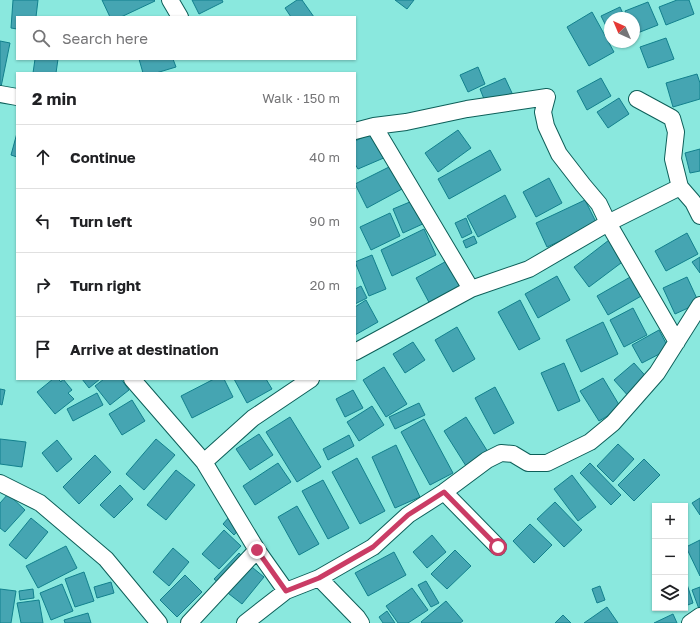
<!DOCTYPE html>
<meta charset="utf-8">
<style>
:root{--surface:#fff;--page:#f2f2f2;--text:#202124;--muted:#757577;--line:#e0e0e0}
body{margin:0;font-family:"Golos Text",sans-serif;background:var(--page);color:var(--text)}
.controls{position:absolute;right:12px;bottom:12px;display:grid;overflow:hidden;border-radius:0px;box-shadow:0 1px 3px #0004}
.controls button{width:36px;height:36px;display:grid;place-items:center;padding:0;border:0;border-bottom:1px solid var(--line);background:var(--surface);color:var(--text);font:20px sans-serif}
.compass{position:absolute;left:604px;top:12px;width:36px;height:36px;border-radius:50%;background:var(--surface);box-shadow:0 1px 3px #0004;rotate:316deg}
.stop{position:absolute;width:12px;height:12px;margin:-9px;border:3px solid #ca3c65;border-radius:50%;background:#fff}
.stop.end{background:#ca3c65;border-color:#fff;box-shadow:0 1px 4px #0008}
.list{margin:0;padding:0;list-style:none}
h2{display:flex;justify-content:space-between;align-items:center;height:52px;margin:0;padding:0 16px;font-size:17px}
h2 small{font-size:13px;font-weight:400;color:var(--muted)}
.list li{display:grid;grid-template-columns:26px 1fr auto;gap:12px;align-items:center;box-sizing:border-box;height:64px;padding:0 16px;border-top:1px solid var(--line)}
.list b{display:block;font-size:15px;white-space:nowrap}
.list em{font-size:13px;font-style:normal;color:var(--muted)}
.icon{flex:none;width:22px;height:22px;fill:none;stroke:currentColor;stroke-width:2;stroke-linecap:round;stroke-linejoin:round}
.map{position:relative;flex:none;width:700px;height:623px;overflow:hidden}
.search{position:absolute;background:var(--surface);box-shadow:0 1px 3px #0004;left:16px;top:16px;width:340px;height:44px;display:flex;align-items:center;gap:10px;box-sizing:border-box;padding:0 14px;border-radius:0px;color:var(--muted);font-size:15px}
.panel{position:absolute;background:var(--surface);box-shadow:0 1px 3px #0004;left:16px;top:72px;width:340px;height:308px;border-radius:0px}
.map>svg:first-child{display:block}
</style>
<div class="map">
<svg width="700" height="623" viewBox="0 0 700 623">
<rect width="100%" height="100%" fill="#8ae8de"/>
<path fill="#45a5b2" stroke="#12808d" d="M 13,0 L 38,0 L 36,17 L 17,17 L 17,29 L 11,28 Z
M 102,0 L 154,0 L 155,1 L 121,17 L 110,17 Z
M 192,0 L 222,0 L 223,2 L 199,14 Z
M 297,0 L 302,0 L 314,17 L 291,17 L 285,8 Z
M 395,0 L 414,0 L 407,9 Z
M 677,0 L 689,0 L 694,14 L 666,25 L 659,7 Z
M 648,2 L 658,25 L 635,34 L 634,18 L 628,18 L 625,11 Z
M 620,7 L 625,18 L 610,18 L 610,34 L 601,16 Z
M 592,12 L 614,52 L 589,66 L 567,27 Z
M 666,38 L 674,59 L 648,68 L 640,47 Z
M 0,41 L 10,43 L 1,87 L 0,86 Z
M 35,59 L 58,59 L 56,73 L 33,73 Z
M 139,59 L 173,59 L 176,67 L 156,73 L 143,73 Z
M 478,67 L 485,84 L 468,92 L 460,75 Z
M 697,74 L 700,83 L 700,99 L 673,107 L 666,83 Z
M 505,78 L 512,93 L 486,104 L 480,89 Z
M 601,78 L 611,96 L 587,110 L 577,91 Z
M 619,98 L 629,114 L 608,128 L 597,112 Z
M 458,130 L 471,148 L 438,172 L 425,153 Z
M 375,132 L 386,157 L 358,169 L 355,164 L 355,141 Z
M 17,133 L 17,157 L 11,155 Z
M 700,149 L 700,171 L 690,173 L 685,153 Z
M 490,150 L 501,170 L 449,199 L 438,179 Z
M 391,166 L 402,189 L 367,208 L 355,184 Z
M 549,178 L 562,203 L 536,217 L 523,192 Z
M 505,195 L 516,217 L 478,237 L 467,216 Z
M 417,199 L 427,222 L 403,233 L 393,209 Z
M 585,200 L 597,224 L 547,247 L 536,223 Z
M 390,213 L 400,236 L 371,250 L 360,227 Z
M 466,218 L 472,233 L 462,238 L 455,223 Z
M 424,229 L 436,255 L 392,276 L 381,250 Z
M 687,233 L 698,254 L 666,271 L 655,251 Z
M 474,236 L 477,243 L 466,248 L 463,241 Z
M 609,240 L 625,260 L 589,287 L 574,267 Z
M 372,255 L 386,289 L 369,296 L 355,262 Z
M 700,257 L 700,273 L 692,262 Z
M 452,258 L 469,289 L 432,308 L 416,278 Z
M 557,276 L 570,300 L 538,318 L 525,294 Z
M 632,276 L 643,295 L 608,315 L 597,296 Z
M 687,277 L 699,303 L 675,314 L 663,288 Z
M 361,286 L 367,298 L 355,304 L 355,289 Z
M 366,300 L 378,322 L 355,335 L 355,307 Z
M 520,300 L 540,339 L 519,350 L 498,312 Z
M 633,308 L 647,335 L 624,347 L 610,320 Z
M 603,322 L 618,354 L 581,372 L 566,340 Z
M 457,327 L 475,359 L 453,372 L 435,340 Z
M 659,330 L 669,349 L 642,363 L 632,345 Z
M 413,342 L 425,360 L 405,373 L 393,354 Z
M 564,363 L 580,401 L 558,411 L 541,373 Z
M 634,363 L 650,381 L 630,398 L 614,380 Z
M 384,367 L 407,404 L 386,417 L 363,380 Z
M 603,378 L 621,408 L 599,421 L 580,391 Z
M 53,379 L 58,379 L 61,382 L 63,379 L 72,390 L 68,393 L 74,399 L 55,414 L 37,392 Z
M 82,379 L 100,379 L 89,388 Z
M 104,379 L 121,379 L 129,390 L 110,405 L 95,386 Z
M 214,379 L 224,379 L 233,397 L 192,418 L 181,396 Z
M 234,379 L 266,379 L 272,389 L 247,403 Z
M 495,387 L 514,423 L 494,434 L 475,398 Z
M 0,389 L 5,390 L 2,405 L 0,404 Z
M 353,390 L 363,408 L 345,417 L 336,399 Z
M 97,393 L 103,405 L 73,421 L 67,409 Z
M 132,400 L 145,421 L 122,435 L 109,414 Z
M 419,403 L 425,415 L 395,429 L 389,417 Z
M 372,406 L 384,425 L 359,441 L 347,422 Z
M 290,417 L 321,467 L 297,482 L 266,432 Z
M 466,417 L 488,452 L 466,466 L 444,431 Z
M 424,419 L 453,473 L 430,485 L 401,432 Z
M 259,434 L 273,455 L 250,470 L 236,449 Z
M 349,435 L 354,446 L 328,460 L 323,449 Z
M 0,439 L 26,442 L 22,467 L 0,464 Z
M 156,439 L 175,455 L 144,490 L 126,474 Z
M 57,440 L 72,459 L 57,472 L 42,453 Z
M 618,444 L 634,459 L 613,482 L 597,466 Z
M 396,445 L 420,497 L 395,508 L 372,457 Z
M 95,455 L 111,472 L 79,504 L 63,487 Z
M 357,458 L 385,511 L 360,524 L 332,472 Z
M 644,459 L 660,475 L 634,501 L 618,485 Z
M 278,463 L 291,482 L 255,505 L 243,486 Z
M 590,463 L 621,495 L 611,505 L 580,473 Z
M 176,470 L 195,485 L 166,520 L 147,505 Z
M 572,475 L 596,507 L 578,521 L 554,489 Z
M 323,480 L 349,528 L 328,539 L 302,491 Z
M 120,485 L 133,499 L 114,518 L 100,505 Z
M 8,494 L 25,510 L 5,532 L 0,528 L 0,503 Z
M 700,498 L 700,515 L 692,503 Z
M 555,502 L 582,530 L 564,547 L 537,519 Z
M 297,506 L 319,544 L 299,555 L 278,517 Z
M 230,516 L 241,527 L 234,535 L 223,524 Z
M 31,518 L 48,532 L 26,559 L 9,545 Z
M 530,524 L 552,545 L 534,563 L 513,541 Z
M 224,530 L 241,546 L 219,569 L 202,554 Z
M 432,535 L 446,552 L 427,568 L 413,552 Z
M 700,540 L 700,576 L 686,547 Z
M 66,546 L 77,568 L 38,588 L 26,566 Z
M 173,548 L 189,562 L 169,586 L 153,572 Z
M 455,550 L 471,566 L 447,589 L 431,574 Z
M 394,552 L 406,575 L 368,596 L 355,573 Z
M 239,553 L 245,559 L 221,585 L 214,579 Z
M 247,563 L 264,577 L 242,604 L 224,590 Z
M 84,572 L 94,601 L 75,607 L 65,579 Z
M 185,575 L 202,592 L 177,617 L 160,600 Z
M 685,578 L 693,603 L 685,606 Z
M 426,581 L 439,603 L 431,607 L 418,585 Z
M 111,582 L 114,593 L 97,598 L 94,587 Z
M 62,584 L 73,611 L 51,620 L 40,593 Z
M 600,586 L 605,600 L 597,603 L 592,589 Z
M 700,587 L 700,609 L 699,609 L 692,590 Z
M 412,588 L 428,610 L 408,623 L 398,623 L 386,606 Z
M 0,589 L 16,591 L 11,623 L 0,623 Z
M 33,589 L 34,598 L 20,600 L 19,591 Z
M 39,600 L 43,623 L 21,623 L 17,603 Z
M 446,601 L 463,621 L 460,623 L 422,623 L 421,622 Z
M 607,607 L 618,623 L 584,623 Z
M 387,611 L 395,623 L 383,623 L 379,617 Z
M 88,613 L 91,623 L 65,623 L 64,620 Z
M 673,614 L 677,623 L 654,623 Z
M 563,615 L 571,623 L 555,623 Z"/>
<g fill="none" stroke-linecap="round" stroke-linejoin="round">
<g stroke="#0d5f59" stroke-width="18">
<path id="minor" d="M 170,0 L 180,17
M 0,94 L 17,97
M 637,99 L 672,118 L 676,132 L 673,159 L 680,187 L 693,202 L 700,216
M 374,126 L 471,289
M 355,131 L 374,126 L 406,122 L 467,109 L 547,97 L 543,112 L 546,126 L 559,154 L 583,185 L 599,204 L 608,223 L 677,342
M 355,352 L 471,289 L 529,269 L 608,223 L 680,187
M 132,379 L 204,462 L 257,550 L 286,591
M 204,462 L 253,418 L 311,379
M 0,483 L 40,503 L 106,559 L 159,623
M 444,492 L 498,547
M 319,578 L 357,617 L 361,623
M 189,623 L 257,550
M 245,623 L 286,591 L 319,578 L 373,547 L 408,515 L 444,492 L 487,460 L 501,453 L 513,454 L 528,463 L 547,463 L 590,442 L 613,423 L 657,373 L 700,305
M 690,623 L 700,616"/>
</g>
<use href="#minor" stroke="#fff" stroke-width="16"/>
</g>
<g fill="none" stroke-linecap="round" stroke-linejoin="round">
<path stroke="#ca3c65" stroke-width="5" d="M 257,550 L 286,591 L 319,578 L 373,547 L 408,515 L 444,492 L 498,547"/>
</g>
</svg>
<div class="controls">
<button>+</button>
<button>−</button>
<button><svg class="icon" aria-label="layers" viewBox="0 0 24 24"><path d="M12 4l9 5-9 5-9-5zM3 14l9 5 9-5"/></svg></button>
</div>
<svg class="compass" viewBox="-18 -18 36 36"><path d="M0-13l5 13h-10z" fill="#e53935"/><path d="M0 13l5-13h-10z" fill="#757577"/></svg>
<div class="stop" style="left:498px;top:547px"></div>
<div class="stop end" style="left:257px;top:550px"></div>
<div class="search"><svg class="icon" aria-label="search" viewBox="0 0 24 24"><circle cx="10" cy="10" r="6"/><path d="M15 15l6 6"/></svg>Search here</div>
<section class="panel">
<h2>2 min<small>Walk · 150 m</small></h2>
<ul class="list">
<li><svg class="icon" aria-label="ahead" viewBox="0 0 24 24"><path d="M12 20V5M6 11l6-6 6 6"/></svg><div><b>Continue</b></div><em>40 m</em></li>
<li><svg class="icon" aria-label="left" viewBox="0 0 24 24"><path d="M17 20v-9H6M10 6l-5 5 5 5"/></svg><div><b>Turn left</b></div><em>90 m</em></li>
<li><svg class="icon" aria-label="right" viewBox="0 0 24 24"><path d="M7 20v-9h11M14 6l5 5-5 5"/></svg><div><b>Turn right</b></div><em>20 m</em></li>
<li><svg class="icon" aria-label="arrive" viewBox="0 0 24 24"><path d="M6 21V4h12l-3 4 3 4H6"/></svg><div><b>Arrive at destination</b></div></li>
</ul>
</section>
</div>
